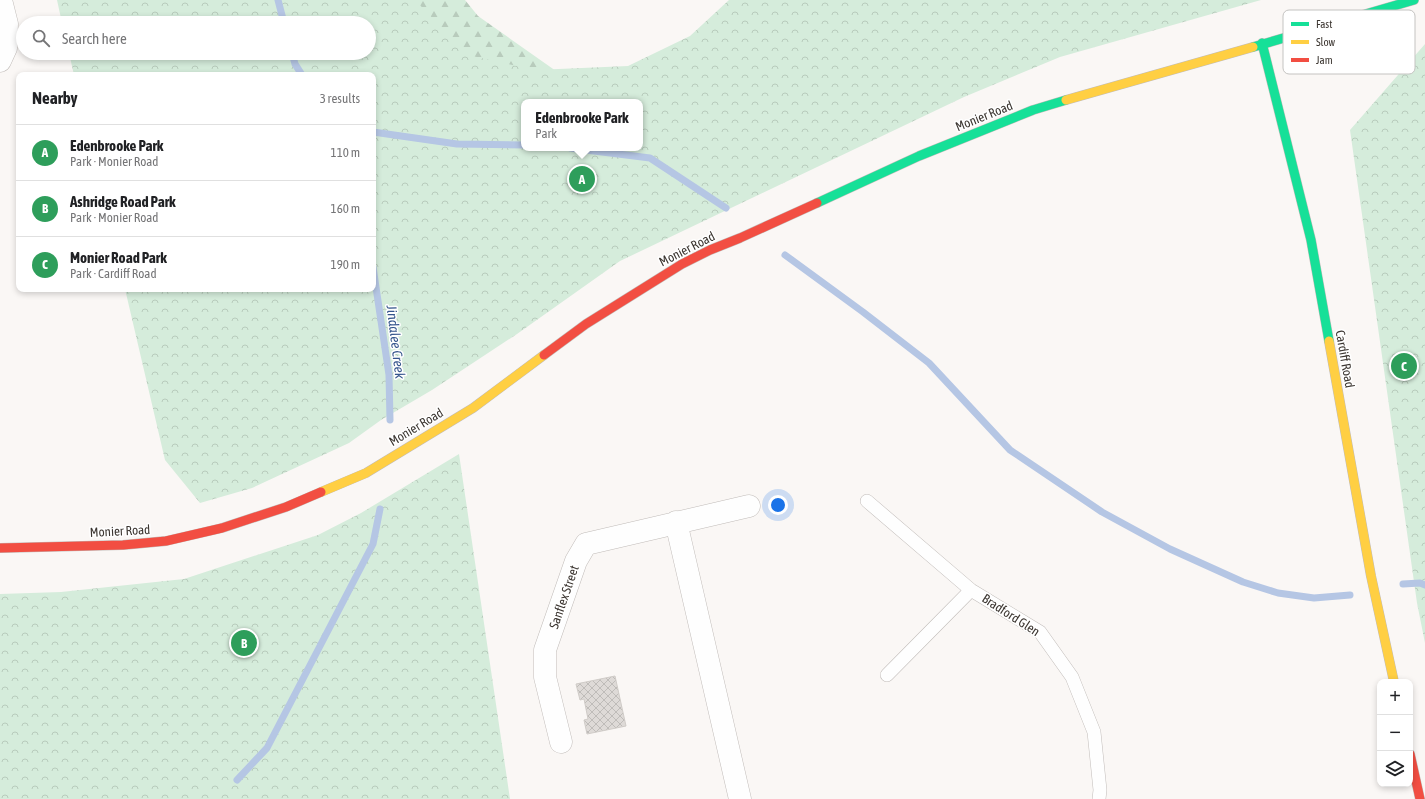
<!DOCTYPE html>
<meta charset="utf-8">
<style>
:root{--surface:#fff;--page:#f6f6f6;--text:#202124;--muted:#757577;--line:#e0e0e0;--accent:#0b8043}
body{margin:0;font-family:"Asap Condensed",sans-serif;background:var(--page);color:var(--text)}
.controls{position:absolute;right:12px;bottom:12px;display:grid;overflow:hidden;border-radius:8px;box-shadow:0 2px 6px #0003}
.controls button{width:36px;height:36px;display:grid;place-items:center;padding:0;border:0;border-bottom:1px solid var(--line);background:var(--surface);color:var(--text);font:20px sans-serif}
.you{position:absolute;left:778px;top:505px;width:14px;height:14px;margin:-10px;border:3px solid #fff;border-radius:50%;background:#1a73e8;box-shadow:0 0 0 6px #1a73e833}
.badge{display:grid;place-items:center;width:26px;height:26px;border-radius:50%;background:var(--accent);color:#fff;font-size:13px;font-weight:700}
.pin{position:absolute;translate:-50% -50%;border:2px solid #fff;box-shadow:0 1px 4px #0006}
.popup{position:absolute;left:521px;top:99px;width:122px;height:52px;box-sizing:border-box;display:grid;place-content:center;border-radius:8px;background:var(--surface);filter:drop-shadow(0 1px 3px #0005);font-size:13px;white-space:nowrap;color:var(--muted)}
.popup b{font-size:15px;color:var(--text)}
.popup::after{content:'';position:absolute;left:50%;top:100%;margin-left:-8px;border:8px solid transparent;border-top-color:var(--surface)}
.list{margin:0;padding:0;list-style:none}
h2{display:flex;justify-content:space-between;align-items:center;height:52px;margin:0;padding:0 16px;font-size:17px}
h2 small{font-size:13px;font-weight:400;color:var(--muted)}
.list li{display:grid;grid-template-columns:26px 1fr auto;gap:12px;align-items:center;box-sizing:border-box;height:56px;padding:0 16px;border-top:1px solid var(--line)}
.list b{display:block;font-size:15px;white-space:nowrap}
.list p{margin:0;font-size:13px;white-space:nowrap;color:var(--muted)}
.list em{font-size:13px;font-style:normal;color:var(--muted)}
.icon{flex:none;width:22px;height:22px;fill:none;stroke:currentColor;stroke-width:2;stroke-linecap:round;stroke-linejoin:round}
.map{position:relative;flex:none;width:1425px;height:799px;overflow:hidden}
.search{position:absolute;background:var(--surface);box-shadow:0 2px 6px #0003;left:16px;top:16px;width:360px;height:44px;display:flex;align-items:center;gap:10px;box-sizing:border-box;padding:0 14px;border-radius:22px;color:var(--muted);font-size:15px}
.panel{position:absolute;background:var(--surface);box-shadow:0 2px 6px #0003;left:16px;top:72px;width:360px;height:220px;border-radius:8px}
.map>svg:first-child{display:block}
</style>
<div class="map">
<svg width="1425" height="799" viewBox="0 0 1425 799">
<defs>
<pattern id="forest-firs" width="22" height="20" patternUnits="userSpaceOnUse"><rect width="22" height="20" fill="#d5ecdb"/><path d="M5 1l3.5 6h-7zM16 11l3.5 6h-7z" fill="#b8cbbc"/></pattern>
<pattern id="park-crowns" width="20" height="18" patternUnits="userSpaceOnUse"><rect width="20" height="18" fill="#d5ecdb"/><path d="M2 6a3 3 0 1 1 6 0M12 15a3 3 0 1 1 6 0" fill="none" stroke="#b8cbbc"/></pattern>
<pattern id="building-cross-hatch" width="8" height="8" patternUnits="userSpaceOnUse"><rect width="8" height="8" fill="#dedad7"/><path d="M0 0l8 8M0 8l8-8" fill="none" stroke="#bfbcb9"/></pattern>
</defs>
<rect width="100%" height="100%" fill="#faf7f5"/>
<path fill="url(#forest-firs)" d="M 314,0 L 465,0 L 478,16 L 556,71 L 496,125 L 369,23 Z"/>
<path fill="url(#park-crowns)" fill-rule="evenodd" d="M 57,0 L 415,0 L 468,55 L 535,70 L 628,66 L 690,36 L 729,0 L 1261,0 L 1060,57 L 964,97 L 620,261 L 517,334 L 432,390 L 381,420 L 349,443 L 252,488 L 200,503 L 165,460 L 125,289 L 373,289 L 373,75 L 74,75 L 69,53 L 369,53 L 369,23 L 62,23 ZM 524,102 L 640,102 L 640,148 L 524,148 Z
M 1425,44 L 1425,643 L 1417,603 L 1350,130 Z
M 459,454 L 510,799 L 0,799 L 0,594 L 61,592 L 184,579 L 318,535 L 361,513 Z"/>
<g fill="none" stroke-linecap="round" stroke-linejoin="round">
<path stroke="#b5c6e4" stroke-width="7" d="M 278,0 L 284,23
M 292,53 L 295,64 L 302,75
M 373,132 L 457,144 L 524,145
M 570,148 L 650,158 L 726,208
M 785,255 L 863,312 L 929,363 L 1010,450 L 1102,512 L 1170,549 L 1243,582 L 1278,593 L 1314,598 L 1350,595
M 373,267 L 389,375 L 390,420
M 1403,584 L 1420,583 L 1425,585
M 237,780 L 267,748 L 373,544 L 380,509"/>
</g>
<path fill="url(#building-cross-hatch)" stroke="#d0ccc8" d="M 615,676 L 626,726 L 587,734 L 584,720 L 588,719 L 584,699 L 580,700 L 576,684 Z"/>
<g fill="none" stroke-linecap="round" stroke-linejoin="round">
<g stroke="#c1bcb9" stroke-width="14">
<path id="lane" d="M 867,501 L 971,590 L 1040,632 L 1072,677 L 1094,732 L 1100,790 L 1099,799
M 887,675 L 971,590"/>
</g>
<g stroke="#c1bcb9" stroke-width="23">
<path id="street" d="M 0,61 L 6,48 L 7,24 L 1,0
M 676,522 L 740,799
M 561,742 L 545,677 L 545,650 L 576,561 L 586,544 L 749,506"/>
</g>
<g stroke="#c1bcb9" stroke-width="10">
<path id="fast" d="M 1262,43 L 1311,240 L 1329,341
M 1253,47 L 1414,0
M 817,203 L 919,156 L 1033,110 L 1066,100"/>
</g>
<g stroke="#c1bcb9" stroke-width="10">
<path id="slow" d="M 1066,100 L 1253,47
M 1329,341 L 1371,576 L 1394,682
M 321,492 L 366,473 L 473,408 L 544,355"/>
</g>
<g stroke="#c1bcb9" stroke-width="10">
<path id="jam" d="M 544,355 L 586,324 L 682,264 L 710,250 L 740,238 L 817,203
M 0,548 L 123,545 L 166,541 L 222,528 L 286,507 L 321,492
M 1410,754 L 1420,799"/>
</g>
<use href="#lane" stroke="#fefefe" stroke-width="13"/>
<use href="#street" stroke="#fefefe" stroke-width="22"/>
<use href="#fast" stroke="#16e098" stroke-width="9"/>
<use href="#slow" stroke="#ffcf43" stroke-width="9"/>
<use href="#jam" stroke="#f24e42" stroke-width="9"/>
</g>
<g text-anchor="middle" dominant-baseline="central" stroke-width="3" stroke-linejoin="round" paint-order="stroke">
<g font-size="13" fill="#3c3631" stroke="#fff">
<text transform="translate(984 116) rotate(-22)">Monier Road</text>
<text transform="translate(687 249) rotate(-27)">Monier Road</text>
<text transform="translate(1345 359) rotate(80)">Cardiff Road</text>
<text transform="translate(416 427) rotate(-31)">Monier Road</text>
<text transform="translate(120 531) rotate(-3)">Monier Road</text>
<text transform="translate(564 597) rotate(-71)">Sanflex Street</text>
<text transform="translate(1011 615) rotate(33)">Bradford Glen</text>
</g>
<g font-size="14" font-style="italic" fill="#35558c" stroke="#fff">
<text transform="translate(396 342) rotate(83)">Jindalee Creek</text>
</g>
</g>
<rect x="1283" y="10" width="132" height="64" rx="6" fill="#fff" stroke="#c4c3c1" stroke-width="1"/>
<rect x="1291" y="22" width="18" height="4" fill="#16e098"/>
<rect x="1291" y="40" width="18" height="4" fill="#ffcf43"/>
<rect x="1291" y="58" width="18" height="4" fill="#f24e42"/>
<g font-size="11" fill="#3c3631">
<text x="1316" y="28">Fast</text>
<text x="1316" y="46">Slow</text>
<text x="1316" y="64">Jam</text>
</g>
</svg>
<div class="controls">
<button>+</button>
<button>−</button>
<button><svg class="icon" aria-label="layers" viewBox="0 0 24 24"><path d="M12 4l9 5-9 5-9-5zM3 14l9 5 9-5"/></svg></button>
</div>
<div class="you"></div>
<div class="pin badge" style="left:582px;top:179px;background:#2e9e5b">A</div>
<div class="popup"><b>Edenbrooke Park</b>Park</div>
<div class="pin badge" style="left:244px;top:643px;background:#2e9e5b">B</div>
<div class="pin badge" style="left:1404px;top:366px;background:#2e9e5b">C</div>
<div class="search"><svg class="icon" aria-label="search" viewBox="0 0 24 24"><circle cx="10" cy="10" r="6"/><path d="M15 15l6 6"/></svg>Search here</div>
<section class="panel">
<h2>Nearby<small>3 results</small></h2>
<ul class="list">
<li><span class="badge" style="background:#2e9e5b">A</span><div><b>Edenbrooke Park</b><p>Park · Monier Road</p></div><em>110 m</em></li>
<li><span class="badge" style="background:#2e9e5b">B</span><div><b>Ashridge Road Park</b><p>Park · Monier Road</p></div><em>160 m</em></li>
<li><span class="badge" style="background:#2e9e5b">C</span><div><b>Monier Road Park</b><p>Park · Cardiff Road</p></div><em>190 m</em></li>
</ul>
</section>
</div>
